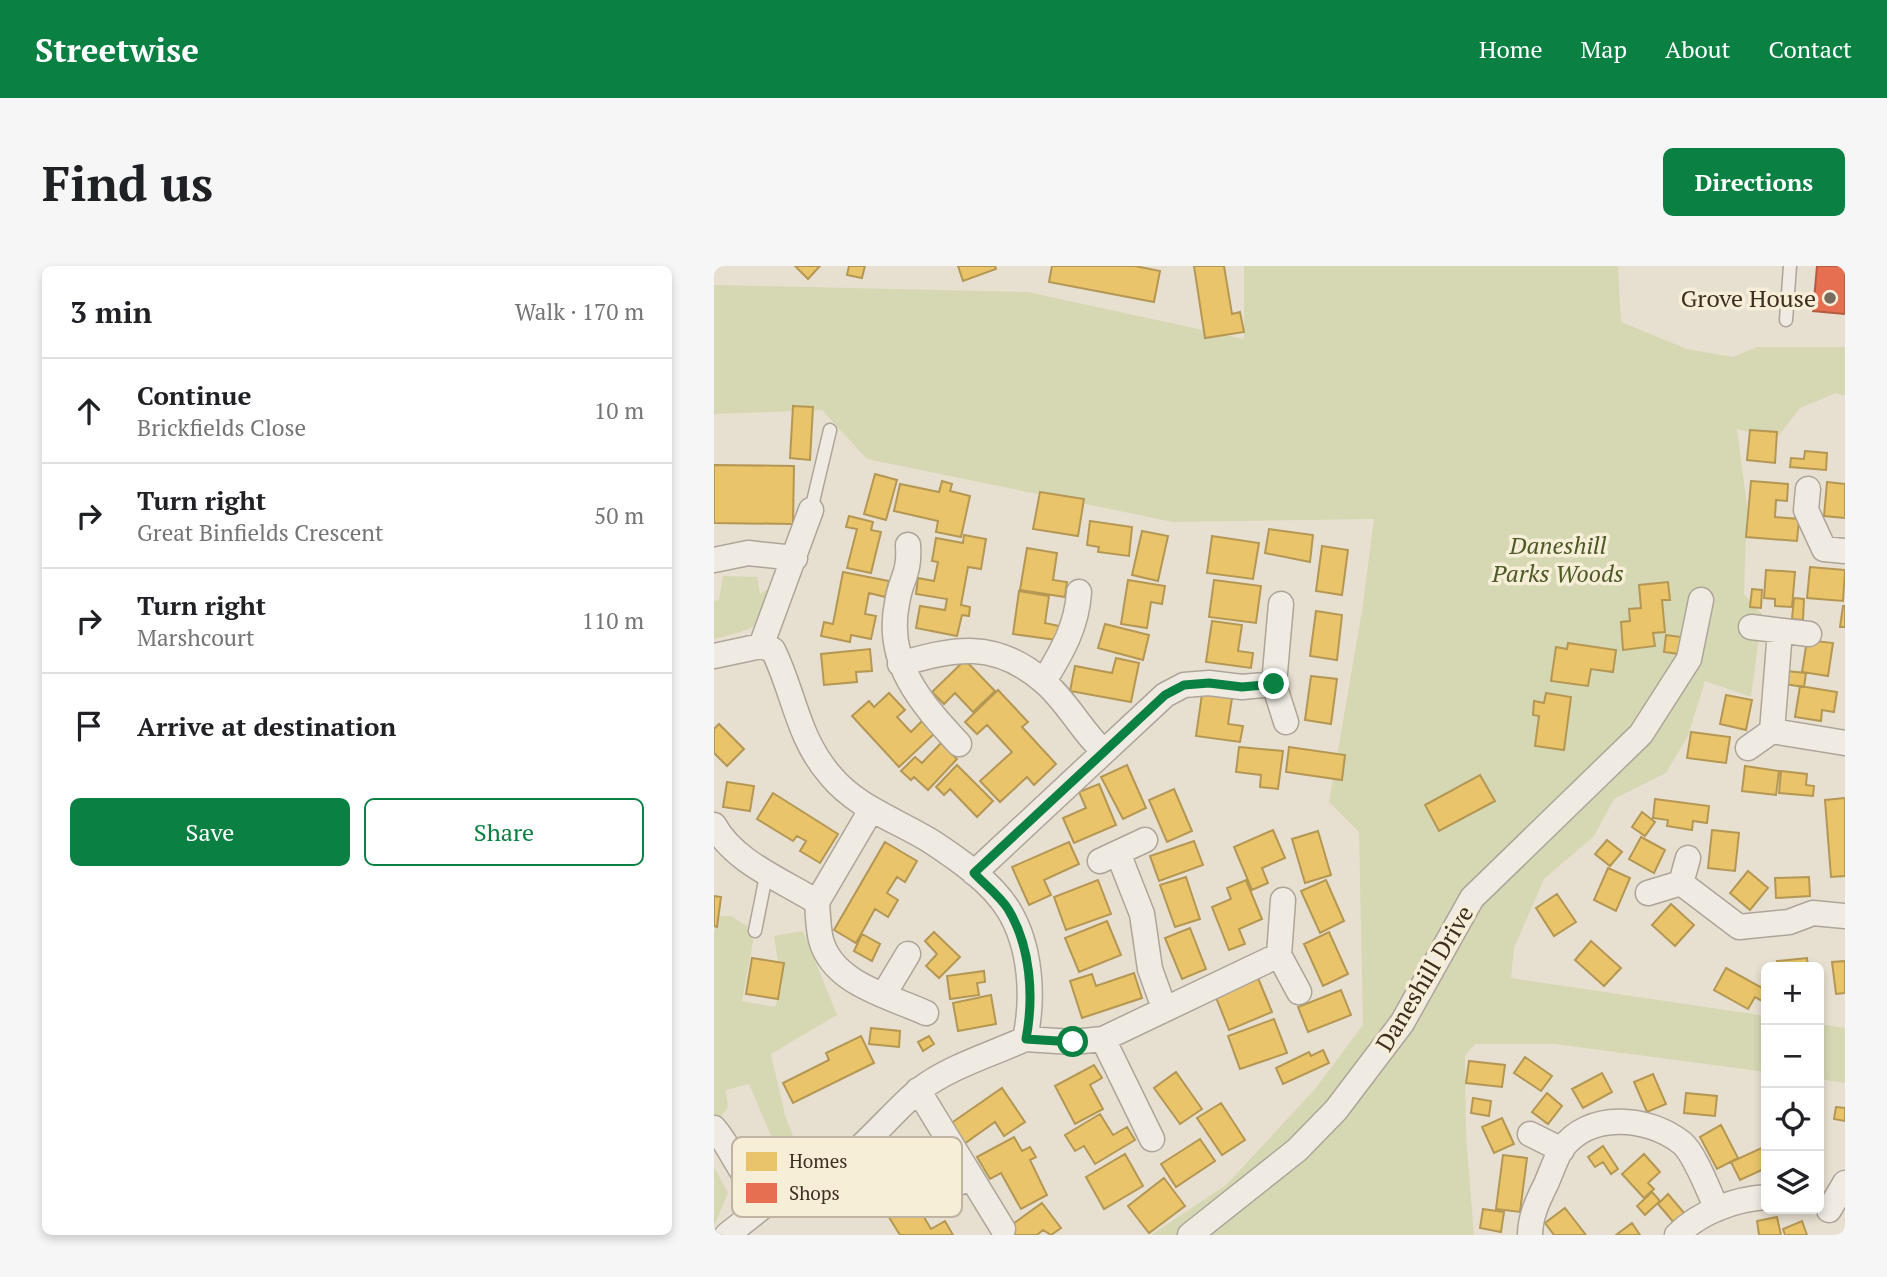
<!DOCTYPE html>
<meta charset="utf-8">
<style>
:root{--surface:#fff;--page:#f6f6f6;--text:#202124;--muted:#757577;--line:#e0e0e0;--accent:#0b8043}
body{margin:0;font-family:"PT Serif",serif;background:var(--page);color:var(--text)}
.controls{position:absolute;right:21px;bottom:21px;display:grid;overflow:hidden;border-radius:10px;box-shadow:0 4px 10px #0003}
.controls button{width:63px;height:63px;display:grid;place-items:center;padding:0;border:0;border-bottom:2px solid var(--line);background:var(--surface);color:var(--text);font:35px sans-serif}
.stop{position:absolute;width:21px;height:21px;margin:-16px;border:5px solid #0b8043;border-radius:50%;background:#fff}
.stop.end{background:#0b8043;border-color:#fff;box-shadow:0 2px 7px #0008}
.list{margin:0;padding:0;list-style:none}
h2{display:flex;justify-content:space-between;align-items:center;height:91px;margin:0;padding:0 28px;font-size:30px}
h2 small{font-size:23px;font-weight:400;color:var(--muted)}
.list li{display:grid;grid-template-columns:46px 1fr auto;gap:21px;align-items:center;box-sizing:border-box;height:105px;padding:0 28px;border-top:2px solid var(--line)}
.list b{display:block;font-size:26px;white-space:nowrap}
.list p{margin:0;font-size:23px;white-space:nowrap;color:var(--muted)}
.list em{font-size:23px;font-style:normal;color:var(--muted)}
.actions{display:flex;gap:14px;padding:21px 28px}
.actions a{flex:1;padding:16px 0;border:2px solid var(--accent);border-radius:10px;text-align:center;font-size:24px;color:var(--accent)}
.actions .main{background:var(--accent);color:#fff}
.icon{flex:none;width:38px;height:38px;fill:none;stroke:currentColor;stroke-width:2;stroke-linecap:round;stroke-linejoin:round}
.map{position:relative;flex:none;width:1131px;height:969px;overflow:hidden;border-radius:10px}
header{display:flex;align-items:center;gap:42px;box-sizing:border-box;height:98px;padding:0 35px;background:var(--accent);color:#fff}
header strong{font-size:33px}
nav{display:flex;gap:38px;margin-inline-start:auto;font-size:24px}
.intro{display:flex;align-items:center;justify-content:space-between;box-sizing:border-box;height:168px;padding:0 42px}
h1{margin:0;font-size:49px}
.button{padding:18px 32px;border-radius:10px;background:var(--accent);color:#fff;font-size:24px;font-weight:700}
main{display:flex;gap:42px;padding:0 42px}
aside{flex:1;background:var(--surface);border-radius:10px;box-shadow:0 4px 10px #0003}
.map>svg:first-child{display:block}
</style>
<header>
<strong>Streetwise</strong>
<nav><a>Home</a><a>Map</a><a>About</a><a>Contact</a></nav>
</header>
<div class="intro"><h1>Find us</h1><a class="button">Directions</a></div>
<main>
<aside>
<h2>3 min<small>Walk · 170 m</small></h2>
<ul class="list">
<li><svg class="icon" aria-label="ahead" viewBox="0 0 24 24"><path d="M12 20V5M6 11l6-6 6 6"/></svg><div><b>Continue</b><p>Brickfields Close</p></div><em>10 m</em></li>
<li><svg class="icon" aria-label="right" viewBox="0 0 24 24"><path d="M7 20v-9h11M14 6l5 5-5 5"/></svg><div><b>Turn right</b><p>Great Binfields Crescent</p></div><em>50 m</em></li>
<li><svg class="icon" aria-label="right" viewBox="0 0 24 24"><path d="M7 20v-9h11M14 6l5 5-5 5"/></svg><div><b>Turn right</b><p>Marshcourt</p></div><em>110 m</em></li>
<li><svg class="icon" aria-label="arrive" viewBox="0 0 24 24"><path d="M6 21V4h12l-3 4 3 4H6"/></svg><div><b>Arrive at destination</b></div></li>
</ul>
<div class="actions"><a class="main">Save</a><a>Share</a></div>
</aside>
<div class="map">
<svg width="1131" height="969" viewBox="0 0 1131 969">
<rect width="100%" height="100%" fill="#e7e0d1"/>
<path fill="#d6d7b3" d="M 530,0 L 904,0 L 907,56 L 973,83 L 1019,91 L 1043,81 L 1131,81 L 1131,130 L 1122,127 L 1086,142 L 1062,173 L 1023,163 L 1033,240 L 1030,328 L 1048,348 L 1037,431 L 991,415 L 974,470 L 952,507 L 900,533 L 880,570 L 830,613 L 800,682 L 797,712 L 1052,750 L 1052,806 L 841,778 L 761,778 L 751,790 L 752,869 L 760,969 L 437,969 L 512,919 L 601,823 L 649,759 L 645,566 L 615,536 L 648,345 L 660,253 L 459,256 L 153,193 L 108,144 L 0,148 L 0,19 L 314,26 L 530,73 Z
M 9,310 L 43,311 L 46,328 L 60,320 C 48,364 42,362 0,373 L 0,335 L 5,334 Z
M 4,650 L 17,650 L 41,665 L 28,735 L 61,741 L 68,721 L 60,670 L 89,665 L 123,749 L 57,788 L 71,849 L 81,875 L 107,872 L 111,882 L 61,915 L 48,911 L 60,877 L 35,818 L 12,824 L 14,842 L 5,852 L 0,848 L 0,667 Z
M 1105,758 L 1131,762 L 1131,817 L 1105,813 Z
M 0,901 L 14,927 L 0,960 Z"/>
<path fill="#e9c46a" stroke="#b59754" stroke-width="2" d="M 81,0 L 106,0 L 94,13 Z
M 135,0 L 151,0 L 148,12 L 133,9 Z
M 244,0 L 281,0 L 282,3 L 249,15 Z
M 338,0 L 421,0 L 446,5 L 440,36 L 335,16 Z
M 480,0 L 510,0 L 518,48 L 526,46 L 530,66 L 491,72 Z
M 79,140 L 99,141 L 96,194 L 76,192 Z
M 1036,164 L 1063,166 L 1061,197 L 1033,194 Z
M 1091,185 L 1113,187 L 1112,204 L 1076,201 L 1077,192 L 1090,193 Z
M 0,199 L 80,200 L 79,258 L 0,257 Z
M 161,208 L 183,214 L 172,254 L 150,248 Z
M 228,215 L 238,218 L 236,225 L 256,230 L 247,271 L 222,266 L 224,255 L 180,245 L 186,218 L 225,226 Z
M 1037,215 L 1074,218 L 1073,235 L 1062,234 L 1061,251 L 1085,253 L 1083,275 L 1032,271 Z
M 1113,216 L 1131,218 L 1131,252 L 1110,250 Z
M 326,226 L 370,233 L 364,270 L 319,263 Z
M 135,250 L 159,256 L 157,264 L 167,266 L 157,307 L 133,302 L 143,263 L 132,261 Z
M 376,255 L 418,261 L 415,290 L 384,286 L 385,281 L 373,279 Z
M 555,263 L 599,269 L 596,296 L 551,287 Z
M 428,265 L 454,270 L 444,315 L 418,309 Z
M 250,269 L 272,273 L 267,303 L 254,301 L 247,339 L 256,341 L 255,350 L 248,349 L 243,370 L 202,362 L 206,340 L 231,344 L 233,333 L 202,328 L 204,312 L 220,315 L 224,296 L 218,295 L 222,272 L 249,277 Z
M 498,270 L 545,277 L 539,313 L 493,307 Z
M 608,280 L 634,284 L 628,329 L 602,325 Z
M 313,282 L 343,287 L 339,314 L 353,316 L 351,331 L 306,324 Z
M 1096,301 L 1131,304 L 1129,335 L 1093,332 Z
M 1052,304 L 1081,306 L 1078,341 L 1061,340 L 1061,333 L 1050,332 Z
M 129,306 L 175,315 L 171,331 L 155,327 L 151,348 L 162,350 L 157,373 L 137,369 L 136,376 L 107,370 L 110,356 L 119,358 Z
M 414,314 L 451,320 L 448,338 L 437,336 L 433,362 L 407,358 Z
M 500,314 L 547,320 L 542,357 L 495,351 Z
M 954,316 L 956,334 L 948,334 L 951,366 L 939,367 L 941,380 L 909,384 L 907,356 L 916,355 L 915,343 L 927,342 L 925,319 Z
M 1038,323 L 1048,324 L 1047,342 L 1036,341 Z
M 305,325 L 335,330 L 331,357 L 345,360 L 343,374 L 299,368 Z
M 1080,332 L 1090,333 L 1089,354 L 1078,353 Z
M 1129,340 L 1131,340 L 1131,361 L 1126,361 Z
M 602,345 L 628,349 L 623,394 L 596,390 Z
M 498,355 L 528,359 L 524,385 L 539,387 L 537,402 L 492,396 Z
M 391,358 L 435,369 L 429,394 L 384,382 Z
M 952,369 L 974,372 L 972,389 L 950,386 Z
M 1093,374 L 1119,377 L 1114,410 L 1088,406 Z
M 854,377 L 902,384 L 899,406 L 877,403 L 874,420 L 837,415 L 842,381 L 853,383 Z
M 156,383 L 158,405 L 142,406 L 143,416 L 110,419 L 107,388 Z
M 402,392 L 425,397 L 417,436 L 356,425 L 361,400 L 398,407 Z
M 251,394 L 281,425 L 259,446 L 241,427 L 230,438 L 218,426 Z
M 1072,405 L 1092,407 L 1090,421 L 1070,418 Z
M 597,410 L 623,413 L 617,458 L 591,454 Z
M 1086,420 L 1123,426 L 1120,446 L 1108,444 L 1107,455 L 1081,451 Z
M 284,424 L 314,456 L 308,461 L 342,498 L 320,519 L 313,511 L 286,536 L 266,515 L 298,486 L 273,459 L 263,468 L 251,456 Z
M 175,427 L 191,444 L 183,451 L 197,466 L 208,455 L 220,468 L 185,501 L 138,450 L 155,435 L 160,441 Z
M 832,427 L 857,431 L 850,484 L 821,480 L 825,450 L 819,449 L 820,435 L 830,437 Z
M 488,428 L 518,432 L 514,458 L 529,460 L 526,476 L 482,470 Z
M 1012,429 L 1038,434 L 1032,464 L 1006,458 Z
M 5,458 L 30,483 L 13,500 L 0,487 L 0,463 Z
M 977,466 L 1016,471 L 1012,497 L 973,492 Z
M 227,477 L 243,493 L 214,524 L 200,511 L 197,514 L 187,505 L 201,491 L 208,497 Z
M 525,481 L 569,485 L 564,523 L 546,521 L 547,509 L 522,506 Z
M 575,481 L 631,489 L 628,514 L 572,506 Z
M 243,499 L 279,535 L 263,551 L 236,523 L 230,529 L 222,521 Z
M 413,499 L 432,542 L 409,553 L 387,511 Z
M 1031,500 L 1065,505 L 1062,529 L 1028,525 Z
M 1067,505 L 1093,508 L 1092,519 L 1100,520 L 1099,530 L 1065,527 Z
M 766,509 L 781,535 L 725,565 L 711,539 Z
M 13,516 L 40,520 L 36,545 L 9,541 Z
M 385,518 L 402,559 L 360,577 L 349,552 L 372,542 L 365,526 Z
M 460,523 L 478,565 L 453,576 L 435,534 Z
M 59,527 L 124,568 L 106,597 L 86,585 L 92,575 L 83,570 L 79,575 L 43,553 Z
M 1131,532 L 1131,610 L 1117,611 L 1111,534 Z
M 941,533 L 995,540 L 993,557 L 979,555 L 978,564 L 953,560 L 954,554 L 939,552 Z
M 928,546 L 941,556 L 931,570 L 918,561 Z
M 559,564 L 571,592 L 548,602 L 554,617 L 538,624 L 520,581 Z
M 998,564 L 1025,567 L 1021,605 L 994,602 Z
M 604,565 L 617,609 L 591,617 L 578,573 Z
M 927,571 L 951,584 L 940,607 L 915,593 Z
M 893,574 L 908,586 L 896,600 L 881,588 Z
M 480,575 L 489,599 L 445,615 L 436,590 Z
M 171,576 L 203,595 L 191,616 L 183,611 L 173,627 L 184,634 L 174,651 L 161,643 L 142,677 L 120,664 Z
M 355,576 L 365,598 L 330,614 L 337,629 L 315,639 L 298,601 Z
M 894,602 L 916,612 L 902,645 L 880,634 Z
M 1034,605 L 1054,622 L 1036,644 L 1016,627 Z
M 472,611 L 486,653 L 461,661 L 446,619 Z
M 1095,611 L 1096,630 L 1062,632 L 1061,612 Z
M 384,614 L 397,648 L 352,664 L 340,631 Z
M 532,614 L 548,653 L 525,663 L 531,678 L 515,684 L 498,641 L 517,633 L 513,622 Z
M 612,614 L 630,655 L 606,667 L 587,625 Z
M 843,628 L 862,656 L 840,670 L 822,642 Z
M 0,630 L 7,631 L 3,661 L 0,660 Z
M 957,638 L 980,659 L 961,680 L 938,659 Z
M 393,655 L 407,689 L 365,706 L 351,672 Z
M 476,662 L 492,703 L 468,713 L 451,672 Z
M 220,666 L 246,691 L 225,712 L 212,700 L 223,688 L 211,675 Z
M 615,666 L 634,708 L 609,720 L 590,678 Z
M 148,668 L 166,678 L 158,695 L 140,685 Z
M 877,675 L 907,702 L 890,720 L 861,694 Z
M 38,692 L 70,697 L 64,733 L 32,728 Z
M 1093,692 L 1094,701 L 1064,701 L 1063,695 Z
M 1131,695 L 1131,727 L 1122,728 L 1118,696 Z
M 1012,702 L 1052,724 L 1052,737 L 1041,731 L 1034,743 L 1000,724 Z
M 270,705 L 271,716 L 263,717 L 265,729 L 236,733 L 233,710 Z
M 420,707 L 428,732 L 368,752 L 356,715 L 378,708 L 382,720 Z
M 544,712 L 558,746 L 515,764 L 501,729 Z
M 627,724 L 637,749 L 594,766 L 584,741 Z
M 277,729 L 282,758 L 244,765 L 239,737 Z
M 560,753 L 573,787 L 526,803 L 514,770 Z
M 157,762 L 186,765 L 185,781 L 155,778 Z
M 147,770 L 160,797 L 79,837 L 69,817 L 115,794 L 112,787 Z
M 215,770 L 220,778 L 209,785 L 204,776 Z
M 609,784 L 615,797 L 569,818 L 562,802 L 595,786 L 597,790 Z
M 811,791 L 838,810 L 827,825 L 800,807 Z
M 755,795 L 791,799 L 788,821 L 752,817 Z
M 380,799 L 388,812 L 376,819 L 389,843 L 361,858 L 341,820 Z
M 462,806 L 488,843 L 466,858 L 440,822 Z
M 888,807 L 898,826 L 869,842 L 858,823 Z
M 939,808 L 952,838 L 933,846 L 920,816 Z
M 288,822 L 311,856 L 290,870 L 281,856 L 250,878 L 236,858 Z
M 833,827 L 848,840 L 834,858 L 818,846 Z
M 972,827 L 1003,830 L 1001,850 L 970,847 Z
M 759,832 L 777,835 L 775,850 L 757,847 Z
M 507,837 L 531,874 L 508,889 L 483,852 Z
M 1122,841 L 1131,842 L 1131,855 L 1120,853 Z
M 386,848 L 399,869 L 413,861 L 421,874 L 381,898 L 370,880 L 361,885 L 351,869 Z
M 788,852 L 800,878 L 780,887 L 768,861 Z
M 1007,859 L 1024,892 L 1003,903 L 986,871 Z
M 300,871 L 308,885 L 316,881 L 322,891 L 316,894 L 333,929 L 307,943 L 287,907 L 276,913 L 263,891 Z
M 486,873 L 501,895 L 462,921 L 447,898 Z
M 889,880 L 904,903 L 897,908 L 889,896 L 881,901 L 874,891 Z
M 1052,880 L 1052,902 L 1026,914 L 1017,896 Z
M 411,888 L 429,920 L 390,943 L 372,911 Z
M 930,888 L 946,906 L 934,917 L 940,923 L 930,932 L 908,908 Z
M 789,889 L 813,892 L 806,946 L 782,943 Z
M 450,912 L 471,940 L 435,967 L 414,940 Z
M 211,925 L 219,939 L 207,946 L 217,963 L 231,955 L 239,969 L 186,969 L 173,948 Z
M 938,926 L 946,935 L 931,949 L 923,940 Z
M 954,928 L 972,949 L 961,958 L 944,938 Z
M 328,937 L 347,962 L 337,969 L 329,964 L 323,969 L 296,969 L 292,963 Z
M 851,942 L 872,969 L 840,969 L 831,957 Z
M 769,943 L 790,946 L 787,966 L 766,962 Z
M 1063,951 L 1067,969 L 1045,969 L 1043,955 Z
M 1088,955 L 1093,969 L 1071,969 L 1069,963 Z
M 918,957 L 926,969 L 902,969 Z"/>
<path fill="#e76f51" stroke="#b45c42" stroke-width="2" d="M 1103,0 L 1131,0 L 1131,48 L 1099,45 Z"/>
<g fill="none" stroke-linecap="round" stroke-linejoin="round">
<g stroke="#ada599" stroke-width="15">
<path id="lane" d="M 1072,54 L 1076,0
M 97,244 L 116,164
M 41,665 L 53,605"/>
</g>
<g stroke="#ada599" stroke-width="27">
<path id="street" d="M 1094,223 L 1092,244 L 1110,283 L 1131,285
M 194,279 C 196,309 187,311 183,337 C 171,397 207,437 245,478
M 0,294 L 34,287 L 81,292
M 567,338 L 560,418 L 572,456
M 1037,361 L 1095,368
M 47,380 L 97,244
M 0,390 L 47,380 L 59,384 C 80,426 83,471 116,509 C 143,542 183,554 218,576 C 244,593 277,616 294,643 C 317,680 320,731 311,773 C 276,789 237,800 205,824 C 178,844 90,954 55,934 C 30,920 19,883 0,862
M 186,398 C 241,382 281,374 329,415 C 352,434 367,464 389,485
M 330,415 C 348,386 363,360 365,326
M 1058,465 L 1066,365
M 1034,482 L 1058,465 L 1131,477
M 0,559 C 20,596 68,614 103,636 C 104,648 104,662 107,674 C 119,718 175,730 212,747
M 404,587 L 428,648 L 436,703 L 450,742
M 386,595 L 431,574
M 260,607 L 451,429 L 470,419 L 495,417 L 528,421 L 560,418
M 967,617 L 1025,661 L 1075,656 L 1099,647 L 1131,650
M 934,627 L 967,617 L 974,592
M 569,634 L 565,689 L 585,726
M 103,636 L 157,544
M 170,728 L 194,688
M 311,773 L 359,776 L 389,773 L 565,689
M 389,773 L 438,873
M 204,824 L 289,963
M 816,868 L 848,884
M 233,921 L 258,912
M 1115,944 L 1131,917
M 13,969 L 56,935
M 476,969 L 583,884 L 622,844 L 688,757 L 758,632 L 927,468 L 975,393 L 987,334
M 816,969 C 816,951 824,934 832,918 C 837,907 841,894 847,884 C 874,845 934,850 968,877 C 981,888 995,926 1003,943
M 963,969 C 986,946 1021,933 1052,931"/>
</g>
<use href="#lane" stroke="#efebe3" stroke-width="12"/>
<use href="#street" stroke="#efebe3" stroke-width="24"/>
</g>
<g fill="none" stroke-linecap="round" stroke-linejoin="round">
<path stroke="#0b8043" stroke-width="9" d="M 359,776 L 312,773 C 320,731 317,681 294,643 C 286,630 270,618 260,607 L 451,429 L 470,419 L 495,417 L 528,421 L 560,418"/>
</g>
<circle fill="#786c5e" stroke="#f7eed8" stroke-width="2.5" cx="1116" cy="32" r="7"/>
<g text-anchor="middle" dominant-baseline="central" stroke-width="7" stroke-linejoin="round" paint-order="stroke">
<g font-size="24" fill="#3d2e20" stroke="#f7eed8" text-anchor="end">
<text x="1102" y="32">Grove House</text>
</g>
<g font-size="24" font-style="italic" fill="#4d5a26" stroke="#f7eed8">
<text x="844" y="279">Daneshill<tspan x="844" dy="28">Parks Woods</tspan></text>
</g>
<g font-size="24" fill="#3d2e20" stroke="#f7eed8">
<text transform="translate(710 712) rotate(-59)">Daneshill Drive</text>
</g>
</g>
<rect x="18" y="871" width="230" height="80" rx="10" fill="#f7eed8" stroke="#bfb4a1" stroke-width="2"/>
<rect x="32" y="886" width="31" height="19" fill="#e9c46a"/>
<rect x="32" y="917" width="31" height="20" fill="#e76f51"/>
<g font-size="19" fill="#3d2e20">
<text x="75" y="902">Homes</text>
<text x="75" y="934">Shops</text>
</g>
</svg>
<div class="controls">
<button>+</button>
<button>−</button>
<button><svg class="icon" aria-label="locate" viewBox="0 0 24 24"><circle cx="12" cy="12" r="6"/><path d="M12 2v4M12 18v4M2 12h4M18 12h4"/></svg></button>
<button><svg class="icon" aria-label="layers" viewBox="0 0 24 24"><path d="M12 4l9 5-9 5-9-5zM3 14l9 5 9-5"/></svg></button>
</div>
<div class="stop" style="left:359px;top:776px"></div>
<div class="stop end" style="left:560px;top:418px"></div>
</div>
</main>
